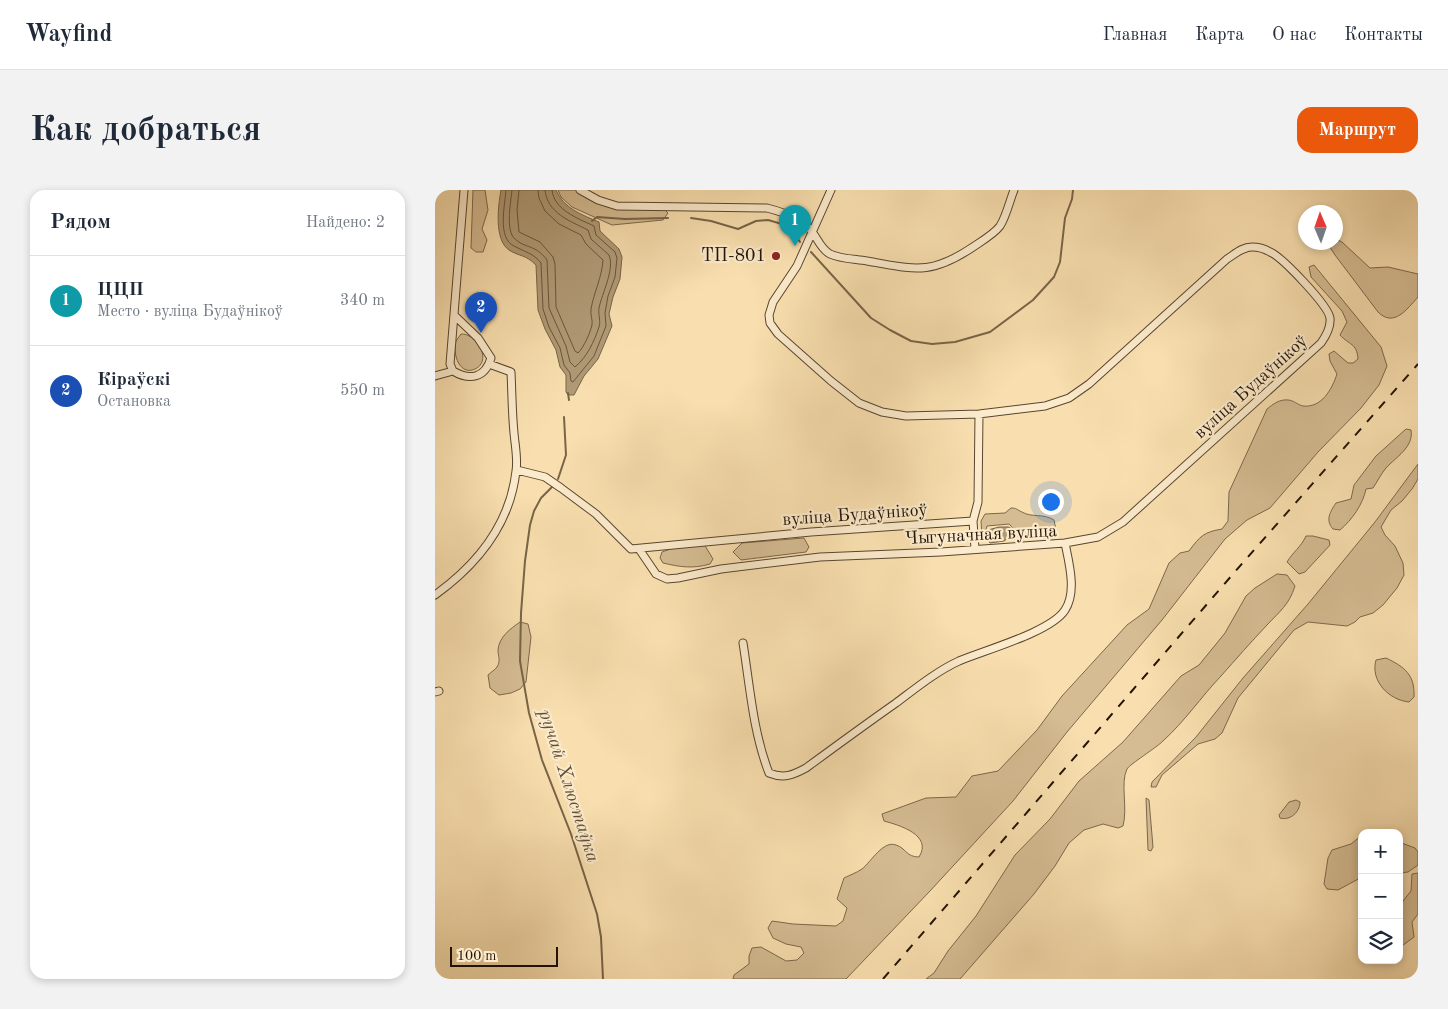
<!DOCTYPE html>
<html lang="ru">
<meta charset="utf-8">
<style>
:root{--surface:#fff;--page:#f2f2f3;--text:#1f2937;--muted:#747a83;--line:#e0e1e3;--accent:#ea580c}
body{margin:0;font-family:"Old Standard TT",serif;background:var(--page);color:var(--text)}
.controls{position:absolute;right:15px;bottom:15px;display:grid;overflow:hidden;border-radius:10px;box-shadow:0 2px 8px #0003}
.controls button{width:45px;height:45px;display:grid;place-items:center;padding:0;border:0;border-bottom:1px solid var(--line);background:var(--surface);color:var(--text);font:25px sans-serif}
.compass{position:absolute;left:863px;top:15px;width:45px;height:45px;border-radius:50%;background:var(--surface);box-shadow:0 2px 8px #0003;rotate:358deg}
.scale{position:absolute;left:15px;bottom:12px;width:108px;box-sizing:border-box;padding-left:5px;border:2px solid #231305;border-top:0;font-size:14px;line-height:18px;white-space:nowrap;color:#231305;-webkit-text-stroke:4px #fbeacb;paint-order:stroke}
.you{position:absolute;left:615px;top:311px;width:18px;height:18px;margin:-12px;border:4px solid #fff;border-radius:50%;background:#1a73e8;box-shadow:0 0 0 8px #1a73e833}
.badge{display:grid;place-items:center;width:32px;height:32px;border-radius:50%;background:var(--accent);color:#fff;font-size:16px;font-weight:700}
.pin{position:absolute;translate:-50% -41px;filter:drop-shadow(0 1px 2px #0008)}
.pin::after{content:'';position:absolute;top:26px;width:18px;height:15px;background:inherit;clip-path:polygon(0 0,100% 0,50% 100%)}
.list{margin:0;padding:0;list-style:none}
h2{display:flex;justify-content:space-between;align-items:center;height:65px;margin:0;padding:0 20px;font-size:21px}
h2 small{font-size:16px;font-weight:400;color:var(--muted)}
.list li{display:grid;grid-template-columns:32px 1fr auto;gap:15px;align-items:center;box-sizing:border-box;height:90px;padding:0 20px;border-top:1px solid var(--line)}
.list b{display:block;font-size:19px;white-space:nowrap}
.list p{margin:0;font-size:16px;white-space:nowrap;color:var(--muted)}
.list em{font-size:16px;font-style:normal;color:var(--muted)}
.icon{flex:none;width:28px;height:28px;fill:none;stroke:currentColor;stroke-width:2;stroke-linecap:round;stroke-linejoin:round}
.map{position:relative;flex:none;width:983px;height:789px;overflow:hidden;border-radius:15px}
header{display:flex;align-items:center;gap:30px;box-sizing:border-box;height:70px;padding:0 25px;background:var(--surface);border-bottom:1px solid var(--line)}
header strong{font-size:24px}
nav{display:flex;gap:28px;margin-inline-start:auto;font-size:18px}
.intro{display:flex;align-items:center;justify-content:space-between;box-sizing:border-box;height:120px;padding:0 30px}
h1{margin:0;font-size:35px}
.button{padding:12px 22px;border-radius:15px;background:var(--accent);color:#fff;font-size:18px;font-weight:700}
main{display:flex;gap:30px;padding:0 30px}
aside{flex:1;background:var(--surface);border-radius:15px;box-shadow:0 2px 8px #0003}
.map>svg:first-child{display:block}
</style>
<header>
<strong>Wayfind</strong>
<nav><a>Главная</a><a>Карта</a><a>О нас</a><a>Контакты</a></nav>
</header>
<div class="intro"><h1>Как добраться</h1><a class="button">Маршрут</a></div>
<main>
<aside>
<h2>Рядом<small>Найдено: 2</small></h2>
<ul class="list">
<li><span class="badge" style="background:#0f9aa8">1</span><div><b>ЦЦП</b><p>Место · вуліца Будаўнікоў</p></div><em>340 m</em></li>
<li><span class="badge" style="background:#1a4fb4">2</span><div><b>Кіраўскі</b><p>Остановка</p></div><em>550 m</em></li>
</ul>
</aside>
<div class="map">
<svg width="983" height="789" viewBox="0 0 983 789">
<rect width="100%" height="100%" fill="#f9dfaf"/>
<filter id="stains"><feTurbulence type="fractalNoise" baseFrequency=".004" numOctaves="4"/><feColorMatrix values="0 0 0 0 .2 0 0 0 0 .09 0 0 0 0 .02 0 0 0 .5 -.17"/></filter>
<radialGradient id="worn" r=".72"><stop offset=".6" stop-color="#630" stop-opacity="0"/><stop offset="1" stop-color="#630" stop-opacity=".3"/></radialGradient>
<path fill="#d5bc92" stroke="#7c684c" d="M 38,0 L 50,0 L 53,20 L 47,39 L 52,50 L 48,62 L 41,62 L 36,58 Z
M 123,0 L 143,0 L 163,11 L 229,19 L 233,23 L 228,30 L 177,35 L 137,17 L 126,7 Z
M 901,49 L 907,52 L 935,78 L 953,77 L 983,84 L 983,107 C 972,119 959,138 943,122 L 900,65 L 893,54 L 894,53 L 901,52 Z
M 879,75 L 946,157 L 952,176 L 944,195 L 926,218 L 883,262 L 835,318 L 812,330 L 790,349 L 727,430 L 632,542 L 578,611 L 495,701 L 411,789 L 298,789 L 299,785 L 314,774 L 314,766 L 317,758 L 326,757 L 351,771 L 362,770 L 369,763 L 366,757 L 351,754 L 338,748 L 333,738 L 337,731 L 358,734 L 401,736 L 408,731 L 412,718 L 402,709 L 409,688 C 415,685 421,683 427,679 C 436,672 448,650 461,655 C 471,658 471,667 484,667 C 498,645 464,635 449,631 L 447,624 L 491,608 L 521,607 L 537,586 L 563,581 L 602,540 L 627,506 L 692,435 L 714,419 L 734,373 L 745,363 L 754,361 C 765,346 769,342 787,339 L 793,331 L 794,302 L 832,219 C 838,214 845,209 853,210 C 858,210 863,215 868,216 C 887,218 897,199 902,184 L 895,171 L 894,164 L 899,161 L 913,173 L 918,173 L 923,169 C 922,153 914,155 905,145 L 912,132 L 907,121 L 876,87 L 874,77 Z
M 26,144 C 40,143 57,168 42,178 C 25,188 17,164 21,151 C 22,149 24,147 26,144 Z
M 971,239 L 976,240 C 979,257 961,267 951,278 C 946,284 942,292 938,298 L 931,299 C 928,314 917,330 905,340 L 898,339 C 890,330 895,322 901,313 L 916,309 L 919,295 L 941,266 Z
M 983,274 L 983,289 L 977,299 L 967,311 L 956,320 L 946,337 L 950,345 L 960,356 L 968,373 L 969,385 L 962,398 L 948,415 L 938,423 L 925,427 L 920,432 L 912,436 L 873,432 L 859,440 L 803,508 L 787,543 L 780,549 L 763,554 L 727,585 L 721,597 L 716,597 L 717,592 L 761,547 L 808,488 L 873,414 L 940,332 Z
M 576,318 C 582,318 582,320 587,322 C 597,328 608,323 619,330 L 622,345 L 579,349 L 579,339 L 574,334 L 552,336 L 549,347 L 547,347 L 546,331 L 550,324 L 570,323 Z
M 871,346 L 878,346 L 894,350 L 895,355 L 870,382 L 864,384 L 852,372 C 858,362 866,357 871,346 Z
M 369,348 L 374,357 L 371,362 L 306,370 L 298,362 L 307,353 Z
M 269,354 L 278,369 L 275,374 C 258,379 245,377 228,373 L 225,368 L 227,362 L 241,357 Z
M 842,384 L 852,385 L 860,396 C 854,415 845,421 832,435 C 816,452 801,469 786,486 C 766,507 750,531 728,551 C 721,558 695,574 692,579 C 685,593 693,618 688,636 L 683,638 L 668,634 L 649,640 L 634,653 L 620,676 L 599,704 L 525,789 L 491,789 L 499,783 L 513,761 L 541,726 L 580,665 L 615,629 L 644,591 L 688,552 L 746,486 L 764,475 L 790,443 L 811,406 L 820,398 Z
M 85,432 L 93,434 L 96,447 L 91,492 L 85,499 L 76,503 L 64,505 L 55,498 L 53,485 C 56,482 60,480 62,477 C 66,471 63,466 63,460 C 64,447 75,439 85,432 Z
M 951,468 C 970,477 980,485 979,507 L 974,512 C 954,510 935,491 941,470 Z
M 711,608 L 714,610 L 718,657 L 716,661 L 713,660 Z
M 861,610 L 865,612 C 865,622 855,631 845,628 L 844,625 L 854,612 Z
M 927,645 L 927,687 L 903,700 L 892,699 L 889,694 L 893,668 L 897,660 L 916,654 Z
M 964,652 L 980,658 L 983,662 L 983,675 L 973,682 L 964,683 Z
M 983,683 L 983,724 L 977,732 L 979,747 L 964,758 L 964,722 L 968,711 L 976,701 L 977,684 Z"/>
<path fill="#b09a75" stroke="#786448" d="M 66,0 L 121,0 C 128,18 147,25 164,32 L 165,41 L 184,59 L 187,67 L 185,89 L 178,107 L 174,124 L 177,136 L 163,169 L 149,186 L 139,205 L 133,205 L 131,202 L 131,185 L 125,177 L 121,160 L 110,139 L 103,120 L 101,75 C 90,64 85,67 74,60 C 59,50 63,16 66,0 Z
M 564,337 L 574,337 L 577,339 L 576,346 L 569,351 L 555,353 L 551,346 L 553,340 Z"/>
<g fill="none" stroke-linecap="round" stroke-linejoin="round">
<path stroke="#6a563d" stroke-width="1" d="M 71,0 C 70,15 62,48 79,56 C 90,62 98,63 106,73 L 108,119 L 114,137 L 125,158 L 129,175 L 135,183 L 136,191 L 138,192 L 159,166 L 171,136 L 170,123 L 173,106 L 180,87 L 182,68 L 180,62 L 161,45 L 159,36 C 142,28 119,20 117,0
M 77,0 C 76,11 70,41 80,49 C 91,59 100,54 112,70 L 114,118 L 131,156 L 135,172 L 140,177 C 152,167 159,152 164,137 C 166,131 163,125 164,118 C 167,103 180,79 174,65 L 156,49 L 153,40 C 135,31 112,23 110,0
M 84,0 L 82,20 L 84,42 L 105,52 L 118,67 L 120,74 L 121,117 L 140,161 L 143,163 C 149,157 155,143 157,135 C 158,130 155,125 156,119 C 159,102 167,87 168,70 L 151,54 L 146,45 L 124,34 L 110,21 L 104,8 L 103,0"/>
<path stroke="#786448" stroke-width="2" d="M 256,28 L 276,31 L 303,39 L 321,31 L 333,30 L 347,34 L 357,40 L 365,52
M 157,31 L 162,27 L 190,29 L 233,28
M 376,62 L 436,128 L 455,140 L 476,151 L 497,154 L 520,152 L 555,142 L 598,110 L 619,87 L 625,72 L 630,28 L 637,9 L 638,0
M 133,203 L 134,210
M 123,289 L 131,265 L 129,227
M 117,297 L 106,308 L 99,321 L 95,335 L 90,371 L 86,423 L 85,471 L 94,523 L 107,570 L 136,644 L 162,724 L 166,747 L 168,789"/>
<g stroke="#584630" stroke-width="9">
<path id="minor" d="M 145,0 L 163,10 L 182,16 L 332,18 C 348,22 368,29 378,43 C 383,50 387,60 395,64 C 406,69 420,69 432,71 C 479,79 495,86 538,57 C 547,51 559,44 565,36 C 571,27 575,10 579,0
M 19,125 L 43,148 L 56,168 C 50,188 35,191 18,181 L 15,174 L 29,0
M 0,186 L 18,181
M 82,280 L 110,287 L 126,298 L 161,324 L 196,359 L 376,342 L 538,331 L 543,312 L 544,224
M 538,331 L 540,359
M 204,359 L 221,384 L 232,389 L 243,388 L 286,379 L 385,367 L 506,362 L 630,353 L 663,347 L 688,332 L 886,153 C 891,146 896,137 895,128 C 893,115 847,67 835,62 C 830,59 822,57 817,57 C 807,57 800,64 792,69 L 654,194 L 634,208 L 610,216 L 544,224 L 471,226 L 447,222 L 424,213 L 396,191 L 343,144 L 335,133 L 334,125 L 338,112 L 362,76 L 396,0
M 0,405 C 43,374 75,335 81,281 C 83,269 80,255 79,243 C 77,223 77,203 76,182 L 54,174
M 308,453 C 315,497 318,542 334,583 C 349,589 358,585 371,578 C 401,556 431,534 461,513 C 481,498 502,481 524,471 C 550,460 616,442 630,420 C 642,402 634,373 630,353
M 0,502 L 4,501"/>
</g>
<use href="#minor" stroke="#fbeacb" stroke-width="7"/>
<path stroke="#231305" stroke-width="2" stroke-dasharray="9 9" stroke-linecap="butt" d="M 448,789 L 798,384 L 983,174"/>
</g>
<circle fill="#8f2418" stroke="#fbeacb" stroke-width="2" cx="341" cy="66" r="5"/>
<g text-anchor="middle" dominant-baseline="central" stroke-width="4.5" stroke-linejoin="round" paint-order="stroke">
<g font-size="18" fill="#231305" stroke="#fbeacb" text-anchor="end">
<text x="331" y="66">ТП-801</text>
</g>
<g font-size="18" fill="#231305" stroke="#fbeacb">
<text transform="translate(816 197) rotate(-42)">вуліца Будаўнікоў</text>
<text transform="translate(420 325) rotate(-4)">вуліца Будаўнікоў</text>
<text transform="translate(546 345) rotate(-3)">Чыгуначная вуліца</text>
</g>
<g font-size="19" font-style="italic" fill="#625037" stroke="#fbeacb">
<text transform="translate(133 596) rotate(72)">ручай Хлюстаўка</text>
</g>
</g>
<rect width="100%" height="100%" filter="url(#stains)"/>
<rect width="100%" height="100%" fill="url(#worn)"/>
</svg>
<div class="controls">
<button>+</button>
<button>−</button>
<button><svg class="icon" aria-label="layers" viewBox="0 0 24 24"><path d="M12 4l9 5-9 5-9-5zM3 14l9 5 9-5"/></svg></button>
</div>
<svg class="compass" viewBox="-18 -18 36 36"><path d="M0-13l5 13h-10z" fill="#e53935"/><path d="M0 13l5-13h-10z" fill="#747a83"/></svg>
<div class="scale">100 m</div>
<div class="you"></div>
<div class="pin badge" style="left:360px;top:56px;background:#0f9aa8">1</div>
<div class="pin badge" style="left:46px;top:143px;background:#1a4fb4">2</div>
</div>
</main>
